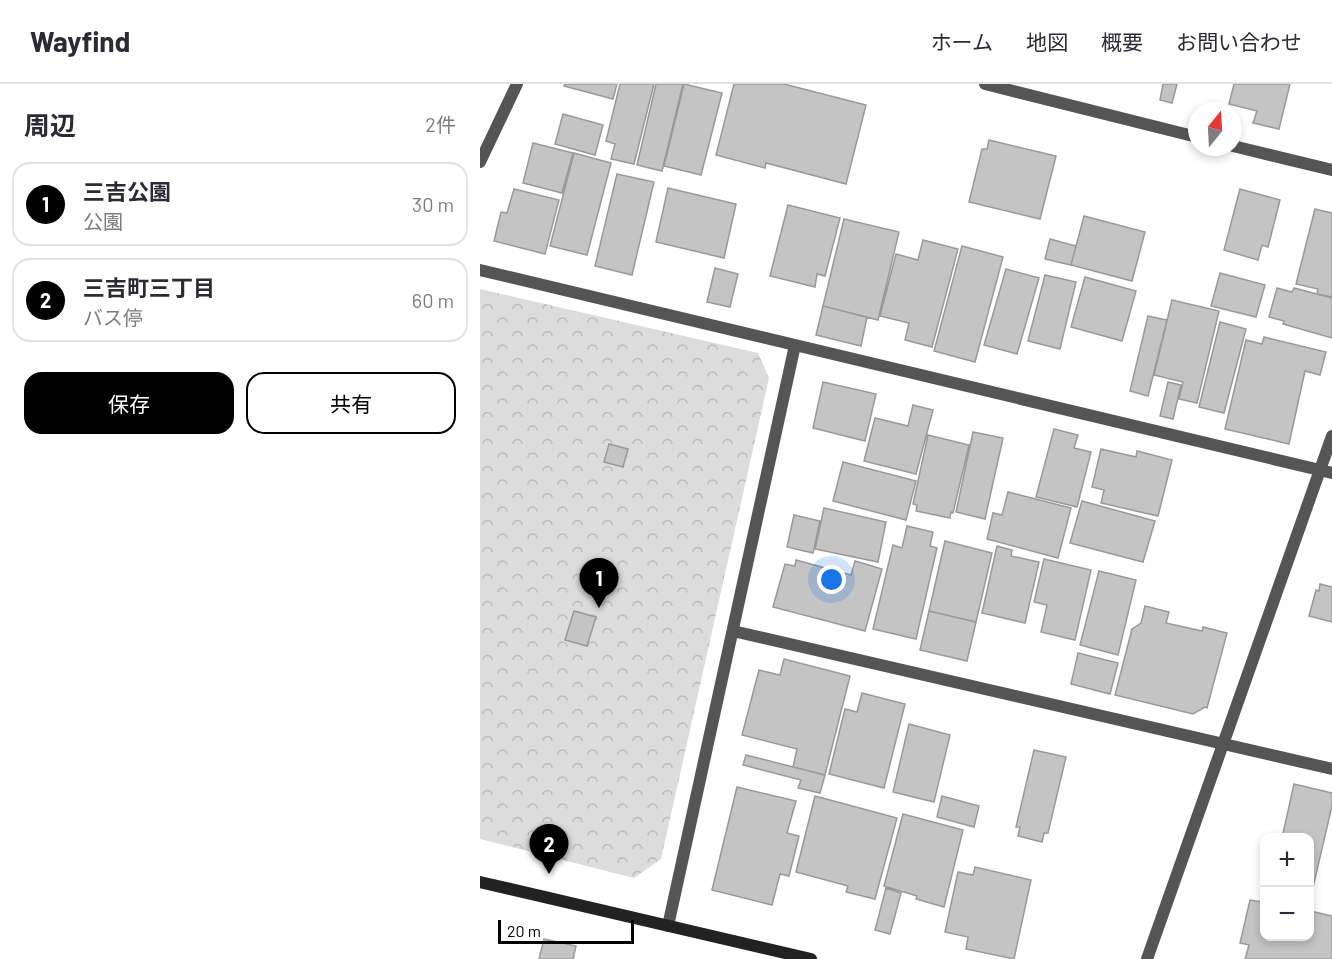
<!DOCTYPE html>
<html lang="ja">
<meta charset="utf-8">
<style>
:root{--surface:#fff;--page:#f7f7f7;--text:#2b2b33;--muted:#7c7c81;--line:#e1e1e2;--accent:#000}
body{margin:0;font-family:Barlow,"Noto Sans JP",sans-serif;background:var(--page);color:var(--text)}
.controls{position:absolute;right:18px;bottom:18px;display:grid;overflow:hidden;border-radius:12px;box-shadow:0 3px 9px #0003}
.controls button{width:54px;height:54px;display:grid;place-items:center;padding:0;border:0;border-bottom:2px solid var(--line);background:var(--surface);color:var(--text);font:30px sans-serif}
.compass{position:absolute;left:708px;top:18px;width:54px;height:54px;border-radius:50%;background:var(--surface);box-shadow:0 3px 9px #0003;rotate:18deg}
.scale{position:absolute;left:18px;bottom:15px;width:136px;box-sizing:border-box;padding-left:6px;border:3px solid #000;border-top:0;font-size:16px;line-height:21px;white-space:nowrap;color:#000;-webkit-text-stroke:4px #fff;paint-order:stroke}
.you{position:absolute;left:352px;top:496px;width:21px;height:21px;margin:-15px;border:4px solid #fff;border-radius:50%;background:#1a73e8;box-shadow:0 0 0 9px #1a73e833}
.badge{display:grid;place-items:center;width:39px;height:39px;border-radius:50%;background:var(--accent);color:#fff;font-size:20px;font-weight:700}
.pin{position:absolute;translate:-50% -50px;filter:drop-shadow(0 2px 3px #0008)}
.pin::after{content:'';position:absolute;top:32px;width:21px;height:18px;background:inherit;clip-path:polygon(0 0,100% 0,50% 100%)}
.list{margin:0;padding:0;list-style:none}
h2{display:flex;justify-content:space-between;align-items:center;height:78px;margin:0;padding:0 24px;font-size:26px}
h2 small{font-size:20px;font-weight:400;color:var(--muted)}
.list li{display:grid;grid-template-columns:39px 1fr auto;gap:18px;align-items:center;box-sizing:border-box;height:84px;margin:0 12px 12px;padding:0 12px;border:2px solid var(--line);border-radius:18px}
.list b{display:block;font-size:22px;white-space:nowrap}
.list p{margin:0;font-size:20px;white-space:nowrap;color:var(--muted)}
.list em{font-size:20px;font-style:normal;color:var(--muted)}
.actions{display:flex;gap:12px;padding:18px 24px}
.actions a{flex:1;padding:14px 0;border:2px solid var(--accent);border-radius:18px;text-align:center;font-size:21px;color:var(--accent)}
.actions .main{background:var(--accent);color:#fff}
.map{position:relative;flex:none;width:852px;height:875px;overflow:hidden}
header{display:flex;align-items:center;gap:36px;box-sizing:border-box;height:84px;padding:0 30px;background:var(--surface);border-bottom:2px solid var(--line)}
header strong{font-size:28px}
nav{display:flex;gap:33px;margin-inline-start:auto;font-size:21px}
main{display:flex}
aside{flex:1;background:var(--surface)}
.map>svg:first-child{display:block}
</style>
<header>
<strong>Wayfind</strong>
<nav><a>ホーム</a><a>地図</a><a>概要</a><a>お問い合わせ</a></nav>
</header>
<main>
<aside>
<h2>周辺<small>2件</small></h2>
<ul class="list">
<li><span class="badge">1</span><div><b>三吉公園</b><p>公園</p></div><em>30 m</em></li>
<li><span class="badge">2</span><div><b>三吉町三丁目</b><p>バス停</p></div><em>60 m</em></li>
</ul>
<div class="actions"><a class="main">保存</a><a>共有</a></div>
</aside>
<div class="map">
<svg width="852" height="875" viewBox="0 0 852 875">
<defs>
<pattern id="park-crowns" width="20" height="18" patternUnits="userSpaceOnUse" patternTransform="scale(1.5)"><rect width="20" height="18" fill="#dcdcdc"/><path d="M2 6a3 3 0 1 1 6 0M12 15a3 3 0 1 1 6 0" fill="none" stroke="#bbb"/></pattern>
</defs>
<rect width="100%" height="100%" fill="#fff"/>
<path fill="url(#park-crowns)" d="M 0,205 L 278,269 L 289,294 L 181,775 L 154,794 L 0,755 Z"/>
<path fill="#c4c4c4" stroke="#999" stroke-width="1.5" d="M 85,0 L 137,0 L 133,15 L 84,2 Z
M 140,0 L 174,0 L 154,80 L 131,75 L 135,60 L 126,57 Z
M 176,0 L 203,0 L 182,87 L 157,81 Z
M 204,0 L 242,9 L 221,91 L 184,82 Z
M 254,0 L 304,0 L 386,21 L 366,100 L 286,79 L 285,84 L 236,71 Z
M 683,0 L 697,0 L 692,19 L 680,16 Z
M 754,0 L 810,0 L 799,45 L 773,39 L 777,27 L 749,20 Z
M 83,30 L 123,41 L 115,71 L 75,60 Z
M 509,56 L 576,72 L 560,135 L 489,118 L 502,65 L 507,65 Z
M 53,59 L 93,69 L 82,109 L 43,99 Z
M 94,69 L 131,79 L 107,171 L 70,162 Z
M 137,90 L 174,98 L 152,191 L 115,182 Z
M 188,104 L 256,120 L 244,174 L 176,158 Z
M 34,105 L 79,116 L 65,170 L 14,157 L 21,128 L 27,129 Z
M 760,105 L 800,116 L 788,163 L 782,161 L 778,176 L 744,166 Z
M 308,121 L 360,134 L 345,192 L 337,190 L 335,203 L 290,192 Z
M 835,125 L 852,129 L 852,213 L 837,210 L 838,205 L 816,200 Z
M 604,132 L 665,148 L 652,197 L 591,181 Z
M 364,135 L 419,148 L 398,236 L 343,222 Z
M 570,155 L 596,162 L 591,181 L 565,175 Z
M 443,156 L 478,165 L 452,263 L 425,256 L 429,239 L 400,232 L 416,170 L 438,176 Z
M 482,162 L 523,173 L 495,278 L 454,267 Z
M 235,184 L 258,190 L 250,223 L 227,218 Z
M 526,185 L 559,194 L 537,270 L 504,261 Z
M 740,189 L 785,201 L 776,233 L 731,222 Z
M 565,191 L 596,198 L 580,265 L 548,257 Z
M 605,193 L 656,207 L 642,257 L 591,243 Z
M 797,204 L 812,208 L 814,204 L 852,214 L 852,254 L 803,240 L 804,237 L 789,233 Z
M 692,216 L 739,227 L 717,319 L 699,315 L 703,298 L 674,291 Z
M 343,222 L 387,233 L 381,262 L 336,251 Z
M 668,232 L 687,236 L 668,312 L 650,307 Z
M 740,238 L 766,245 L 744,329 L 719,323 Z
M 784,253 L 846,268 L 840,291 L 825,287 L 809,360 L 745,345 L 766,256 L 782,260 Z
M 343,298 L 396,310 L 385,357 L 333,344 Z
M 688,298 L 701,301 L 693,335 L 680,332 Z
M 433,321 L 453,326 L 436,390 L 384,377 L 395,334 L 428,342 Z
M 574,345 L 598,351 L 594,364 L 611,368 L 597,423 L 556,413 Z
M 493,348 L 523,354 L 505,435 L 476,428 Z
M 448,351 L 489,361 L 473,429 L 471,428 L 470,434 L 436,427 L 437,421 L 433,420 Z
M 129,360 L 148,365 L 143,383 L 124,378 Z
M 621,365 L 656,373 L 657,367 L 692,376 L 678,432 L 621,419 L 624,406 L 612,403 Z
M 363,378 L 436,397 L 426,436 L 353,417 Z
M 528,408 L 591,424 L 578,474 L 507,455 L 513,429 L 522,431 Z
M 602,417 L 675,437 L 663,478 L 590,459 Z
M 344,424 L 406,438 L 398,478 L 335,465 Z
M 314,431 L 340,437 L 333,469 L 307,463 Z
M 427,442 L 453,448 L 450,462 L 457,464 L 436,555 L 393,545 L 413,461 L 422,464 Z
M 465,457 L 512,469 L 496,538 L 449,527 Z
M 517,462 L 532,466 L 531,472 L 559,478 L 545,539 L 502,529 Z
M 564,475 L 611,486 L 595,556 L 561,548 L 567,521 L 554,518 Z
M 316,476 L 371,491 L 375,477 L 402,485 L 385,547 L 293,523 L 305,480 L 315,482 Z
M 619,487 L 656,496 L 638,571 L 600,561 Z
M 840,500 L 852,503 L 852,538 L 829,532 L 836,506 L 839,507 Z
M 665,522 L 689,528 L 686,539 L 722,547 L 723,543 L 747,549 L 727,624 L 725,623 L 713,630 L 635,611 L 652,545 L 661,539 Z
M 94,527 L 116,533 L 107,562 L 85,556 Z
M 449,527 L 496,538 L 487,577 L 440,566 Z
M 598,569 L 638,579 L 630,610 L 591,600 Z
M 304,575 L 370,592 L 345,691 L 313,683 L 317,665 L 262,651 L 279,586 L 300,591 Z
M 382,609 L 425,620 L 404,704 L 349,690 L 365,625 L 377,628 Z
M 429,640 L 470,651 L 454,718 L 413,708 Z
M 554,666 L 586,673 L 568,749 L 564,749 L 562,758 L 538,752 L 540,743 L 536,743 Z
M 266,671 L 345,691 L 340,709 L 318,704 L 321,696 L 263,681 Z
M 814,700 L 852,709 L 852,722 L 830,816 L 830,754 L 802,754 Z
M 257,703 L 316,717 L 307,749 L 319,752 L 309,792 L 300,790 L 292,821 L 232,806 Z
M 335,712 L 417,734 L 395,815 L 366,808 L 368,802 L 316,788 Z
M 462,712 L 499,722 L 494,743 L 457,733 Z
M 423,730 L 483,746 L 464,823 L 436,815 L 437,812 L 404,802 Z
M 495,783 L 551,796 L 534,875 L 486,865 L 488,853 L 465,848 L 478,788 L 493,791 Z
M 406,804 L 421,809 L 410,850 L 395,846 Z
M 770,816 L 782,818 L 783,816 L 784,816 L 784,852 L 830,852 L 830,827 L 852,832 L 852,875 L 765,875 L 769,861 L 760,859 Z
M 64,855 L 96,862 L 93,875 L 59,875 Z"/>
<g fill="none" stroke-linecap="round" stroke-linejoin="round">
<path stroke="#555" stroke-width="12" d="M 505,0 L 717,53
M 753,62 L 852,86
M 0,78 L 37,0
M 0,186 L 852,389
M 253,547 L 852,685
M 188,842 L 315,261
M 667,875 L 852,352"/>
<path stroke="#222" stroke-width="12" d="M 0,798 L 331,875"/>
</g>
</svg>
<div class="controls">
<button>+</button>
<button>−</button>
</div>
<svg class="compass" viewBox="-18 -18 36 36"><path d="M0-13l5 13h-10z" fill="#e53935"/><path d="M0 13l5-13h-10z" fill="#7c7c81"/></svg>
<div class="scale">20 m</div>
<div class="you"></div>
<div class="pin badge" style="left:119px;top:524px">1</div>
<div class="pin badge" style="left:69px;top:790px">2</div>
</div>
</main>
